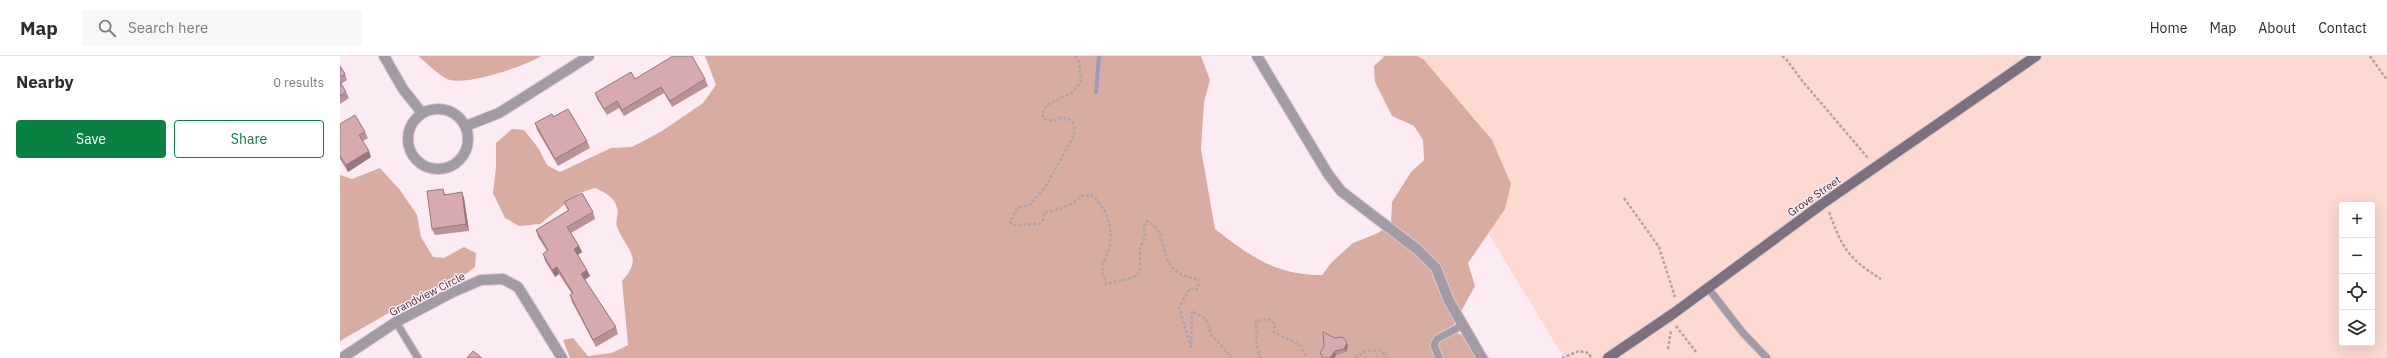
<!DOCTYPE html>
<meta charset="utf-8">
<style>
:root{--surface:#fff;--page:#f7f7f7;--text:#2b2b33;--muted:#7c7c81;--line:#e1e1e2;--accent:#0b8043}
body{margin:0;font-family:"IBM Plex Sans",sans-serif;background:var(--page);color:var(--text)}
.controls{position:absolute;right:12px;bottom:12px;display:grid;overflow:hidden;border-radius:4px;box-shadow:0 4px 16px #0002}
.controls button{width:36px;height:36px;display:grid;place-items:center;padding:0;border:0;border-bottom:1px solid var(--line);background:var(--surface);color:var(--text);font:20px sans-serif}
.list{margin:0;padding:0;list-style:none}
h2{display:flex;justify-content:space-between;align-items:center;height:52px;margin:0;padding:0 16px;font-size:17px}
h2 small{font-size:13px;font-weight:400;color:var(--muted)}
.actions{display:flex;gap:8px;padding:12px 16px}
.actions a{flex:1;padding:9px 0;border:1px solid var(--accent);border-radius:4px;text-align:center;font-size:14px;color:var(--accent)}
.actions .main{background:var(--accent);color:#fff}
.icon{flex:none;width:22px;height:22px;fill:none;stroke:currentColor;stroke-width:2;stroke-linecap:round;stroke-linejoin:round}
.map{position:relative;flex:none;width:2047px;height:302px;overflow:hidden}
header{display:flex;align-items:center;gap:24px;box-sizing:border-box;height:56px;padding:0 20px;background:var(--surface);border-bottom:1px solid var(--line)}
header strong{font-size:19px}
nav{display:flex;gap:22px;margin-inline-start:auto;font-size:14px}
.search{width:280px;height:36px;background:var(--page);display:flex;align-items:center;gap:10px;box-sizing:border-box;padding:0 14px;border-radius:4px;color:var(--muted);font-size:15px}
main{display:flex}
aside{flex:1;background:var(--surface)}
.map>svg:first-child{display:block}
</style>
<header>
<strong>Map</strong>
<div class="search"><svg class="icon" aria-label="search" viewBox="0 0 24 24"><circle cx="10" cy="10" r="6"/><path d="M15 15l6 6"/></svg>Search here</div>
<nav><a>Home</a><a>Map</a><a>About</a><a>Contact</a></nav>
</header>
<main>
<aside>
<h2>Nearby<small>0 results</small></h2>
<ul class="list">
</ul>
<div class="actions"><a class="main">Save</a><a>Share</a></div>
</aside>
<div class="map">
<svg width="2047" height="302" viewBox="0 0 2047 302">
<rect width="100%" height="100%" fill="#fdebf4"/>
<path fill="#fcd9d1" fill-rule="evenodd" d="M 1041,0 L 2047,0 L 2047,302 L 1224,302 ZM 2002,149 L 2032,149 L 2032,287 L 2002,287 Z"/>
<path fill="#d8aca1" d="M 78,0 L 201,0 C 186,10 124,31 107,23 C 97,18 87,7 78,0 Z
M 365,0 L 861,0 L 870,24 L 864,46 L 861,93 L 875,173 C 911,201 936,219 982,219 L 992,206 L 1013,187 L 1038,177 L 1051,167 L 1052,146 L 1071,116 L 1084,104 L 1083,84 L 1074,70 L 1052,60 L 1035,26 L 1034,10 L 1045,0 L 1077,0 L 1084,4 L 1152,84 L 1171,128 L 1165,153 L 1128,207 L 1135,230 L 1111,274 L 1139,287 L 1149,302 L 230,302 L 223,284 L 233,282 L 248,300 L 272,297 L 288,289 L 282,225 C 304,201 287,195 277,171 C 275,165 279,158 277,152 C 275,141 264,136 255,132 L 239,137 L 200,168 L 179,170 L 165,162 L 153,137 L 156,111 L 156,87 L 172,73 L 184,74 L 199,93 L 207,109 L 220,116 L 271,92 L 292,91 L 322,75 L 363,47 L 376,29 Z
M 40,112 L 60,134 L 77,159 L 81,181 L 93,201 L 104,202 L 124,191 L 136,197 L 135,211 L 119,223 L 78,240 L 0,285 L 0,119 L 12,123 Z"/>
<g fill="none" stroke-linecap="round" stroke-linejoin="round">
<path stroke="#a099be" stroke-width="4" d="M 756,36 L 759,0"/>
<g stroke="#d7c6cf" stroke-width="9">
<path id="lane" d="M 1368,232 L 1403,277 L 1427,302
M 56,266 L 78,302
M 1099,302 L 1094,289 L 1097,283 L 1123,269"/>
</g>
<g stroke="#d7c6cf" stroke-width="12">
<path id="street" d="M 44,0 L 63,33 L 82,57
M 917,0 L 988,118 L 1001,135 L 1078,194 L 1096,212 L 1109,245 L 1142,302
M68 83a30 30 0 1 1 60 0a30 30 0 1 1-60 0Z
M 126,70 L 159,57 L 249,0
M 2,302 L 56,266 L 113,236 L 141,224 L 163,223 L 178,231 L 222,302"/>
</g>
<g stroke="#d7c6cf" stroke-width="12">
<path id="secondary" d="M 1268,302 L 1334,257 L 1482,148 L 1696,0"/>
</g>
<path stroke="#b2a2ab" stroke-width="2.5" stroke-dasharray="3 2" stroke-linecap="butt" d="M 735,0 L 739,6 L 741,25 L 733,36 L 707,49 L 702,58 L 704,63 L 714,65 C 721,60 726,61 733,66 L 735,74 L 732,83 L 706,130 L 691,148 L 677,152 L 670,166 L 673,169 L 699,168 L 703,164 L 704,157 C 717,153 732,151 741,140 L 751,139 C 767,151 774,173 769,192 C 767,199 763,206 762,213 C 762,218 765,224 766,228 L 788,223 L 796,220 L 800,214 L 800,193 L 805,180 L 804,170 L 807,165 C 828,174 819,202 836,215 C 842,220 853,222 860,224 L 856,234 L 850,232 L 839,252 L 851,291 L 852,255 L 866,263 L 871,278 L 892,302
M 1442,0 L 1446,3 L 1464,27 L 1528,102
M 2030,0 L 2047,24
M 1284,142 L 1319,191 L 1335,241
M 1489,156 C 1502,192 1509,203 1541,223
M 1336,270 L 1356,296
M 1328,293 L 1331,274
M 921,302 L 917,290 L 916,265 L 930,263 L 935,269 L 934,276 L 961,290 L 966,302
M 1015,302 L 1024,296 L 1040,294 L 1048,302
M 1222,302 L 1239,295 L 1249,297 L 1251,302"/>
<use href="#lane" stroke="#a29aa4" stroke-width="7"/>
<use href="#street" stroke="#a29aa4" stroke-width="10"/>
<use href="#secondary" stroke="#7c707f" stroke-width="10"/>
</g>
<path fill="#b99297" d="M 0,10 L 5,18 L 7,24 L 1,28 L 6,36 L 9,42 L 0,48 Z
M 295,23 L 365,23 L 368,30 L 332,51 L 324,37 L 284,60 L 279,52 L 267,59 L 257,43 L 255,37 Z
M 213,61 L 247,85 L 250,92 L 218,110 L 197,74 L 195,67 Z
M 0,68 L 25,76 L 28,82 L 23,85 L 31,101 L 8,116 L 0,103 Z
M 103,133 L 105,138 L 124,142 L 129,175 L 95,179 L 92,173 Z
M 224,146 L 253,156 L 255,163 L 231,177 L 239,190 L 242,196 L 238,199 L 250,220 L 245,224 L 276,271 L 278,278 L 256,291 L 232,246 L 230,239 L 232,238 L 219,218 L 215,221 L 205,205 L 203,198 L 207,195 L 198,181 L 196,174 L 228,155 Z
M 1008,290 L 1006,296 L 996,299 L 994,302 L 983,302 L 980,297 Z"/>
<path fill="#96777b" d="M 29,95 L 31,101 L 8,116 L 6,109 Z
M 122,136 L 124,142 L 129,175 L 126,168 Z
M 239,190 L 242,196 L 237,199 L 234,193 Z
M 217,211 L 219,218 L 215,221 L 212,214 Z
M 247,214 L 250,220 L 243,224 L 241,218 Z
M 1007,287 L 1008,290 L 1006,296 L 1004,293 Z
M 995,295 L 996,299 L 994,302 L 990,302 Z"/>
<path fill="#d7aab0" stroke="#96777b" d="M 333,0 L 352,0 L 365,23 L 330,45 L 321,31 L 282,54 L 277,45 L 264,53 L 255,37 L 291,16 L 295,23 Z
M 0,10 L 5,18 L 0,21 Z
M 0,26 L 6,36 L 0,40 Z
M 228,53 L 247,85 L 215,103 L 195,67 L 212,58 L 213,61 Z
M 15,59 L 25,76 L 19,79 L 29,95 L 6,109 L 0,100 L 0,68 Z
M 103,133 L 104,139 L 122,136 L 126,168 L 92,173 L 87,135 Z
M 242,137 L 253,156 L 227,171 L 239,190 L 234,193 L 247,214 L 241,218 L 276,271 L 253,284 L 230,239 L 233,237 L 217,211 L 212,214 L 203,198 L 208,194 L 196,174 L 229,154 L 224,146 Z
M 983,276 L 995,282 L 1001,281 L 1005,283 L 1007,287 L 1004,293 L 995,295 L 990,302 L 983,302 L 980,297 L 984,290 Z
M 133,295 L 142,302 L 127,302 Z"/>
<g text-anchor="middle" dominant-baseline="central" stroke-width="3" stroke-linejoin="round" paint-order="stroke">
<g font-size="11" fill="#3f333a" stroke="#fdebf4">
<text transform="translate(1474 140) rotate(-35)">Grove Street</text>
<text transform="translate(87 238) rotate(-27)">Grandview Circle</text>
</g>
</g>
</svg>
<div class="controls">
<button>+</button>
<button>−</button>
<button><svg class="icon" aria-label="locate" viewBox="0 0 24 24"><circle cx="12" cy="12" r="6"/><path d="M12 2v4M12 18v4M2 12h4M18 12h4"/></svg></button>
<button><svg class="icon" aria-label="layers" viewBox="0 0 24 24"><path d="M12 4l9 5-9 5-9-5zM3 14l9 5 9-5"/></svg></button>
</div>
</div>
</main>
